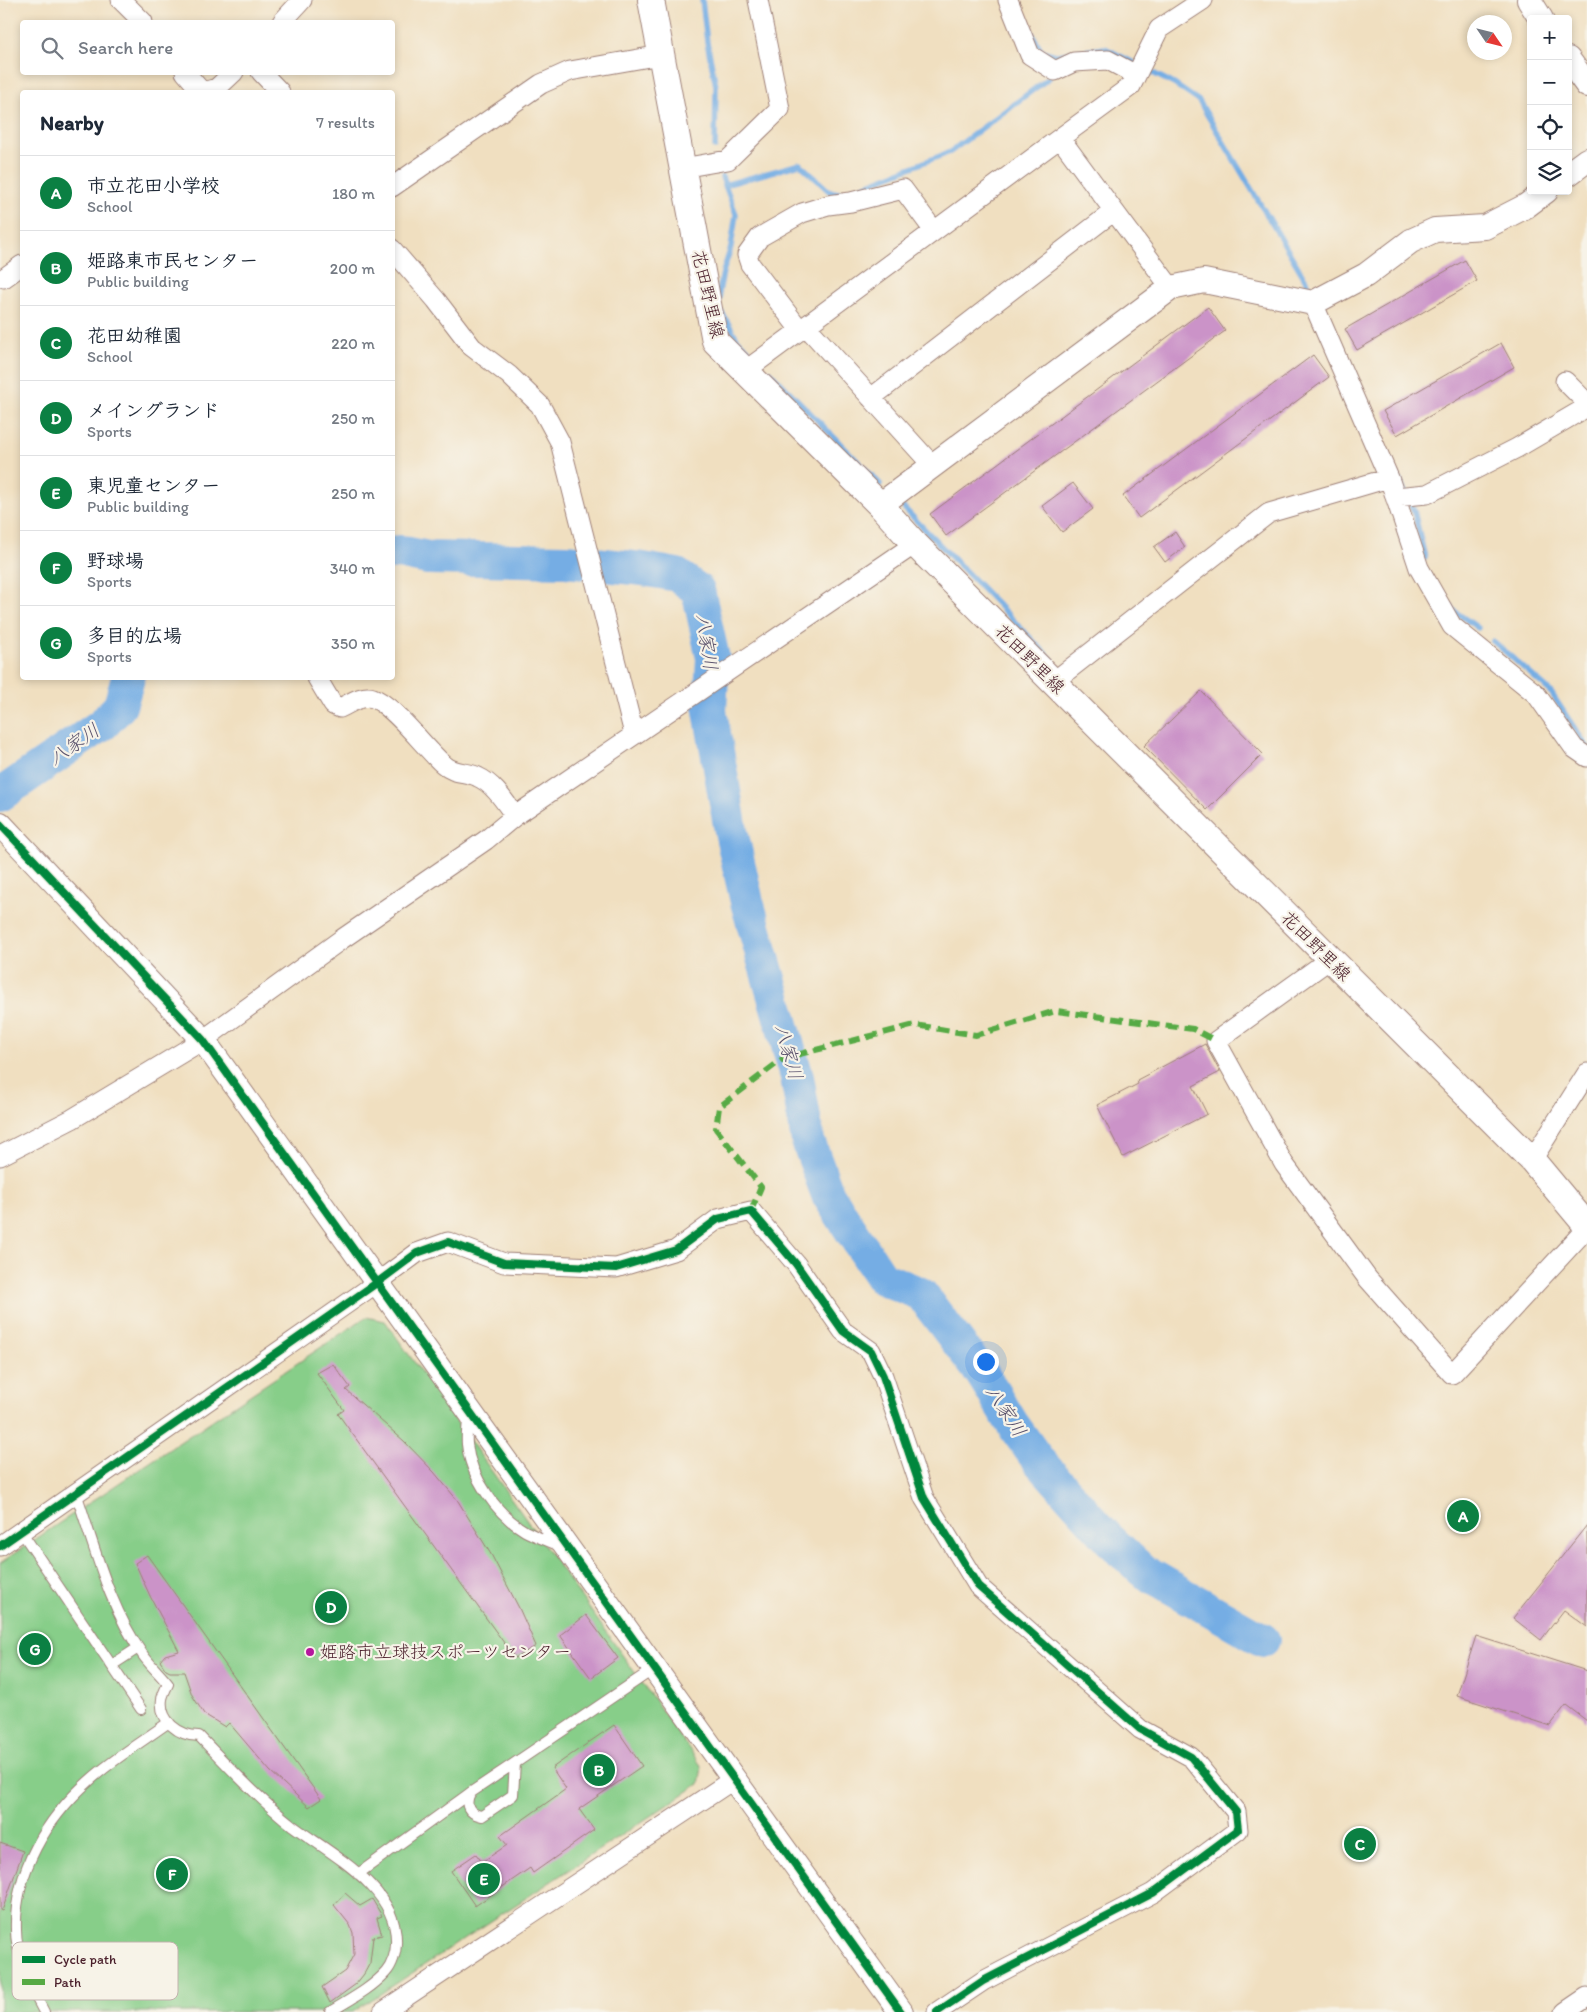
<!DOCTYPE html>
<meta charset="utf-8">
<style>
:root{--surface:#fff;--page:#f2f2f3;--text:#1f2937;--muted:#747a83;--line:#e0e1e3;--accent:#0b8043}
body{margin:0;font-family:Itim,"Klee One",sans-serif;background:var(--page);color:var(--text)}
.controls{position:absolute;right:15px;top:15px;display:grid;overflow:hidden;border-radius:5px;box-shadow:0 2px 8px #0003}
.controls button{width:45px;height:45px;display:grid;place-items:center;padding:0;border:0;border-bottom:1px solid var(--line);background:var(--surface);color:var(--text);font:25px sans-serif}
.compass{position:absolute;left:1467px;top:15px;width:45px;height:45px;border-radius:50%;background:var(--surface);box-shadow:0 2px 8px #0003;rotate:125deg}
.you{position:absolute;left:985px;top:1361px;width:18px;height:18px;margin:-12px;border:4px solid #fff;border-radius:50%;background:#1a73e8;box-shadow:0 0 0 8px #1a73e833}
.badge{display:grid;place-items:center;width:32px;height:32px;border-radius:50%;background:var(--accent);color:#fff;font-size:16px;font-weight:700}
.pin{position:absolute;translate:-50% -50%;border:2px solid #fff;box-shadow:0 1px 5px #0006}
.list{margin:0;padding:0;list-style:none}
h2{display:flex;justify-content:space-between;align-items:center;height:65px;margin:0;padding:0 20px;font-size:21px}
h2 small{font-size:16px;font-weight:400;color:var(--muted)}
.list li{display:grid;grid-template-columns:32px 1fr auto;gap:15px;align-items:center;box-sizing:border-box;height:75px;padding:0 20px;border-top:1px solid var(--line)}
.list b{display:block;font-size:19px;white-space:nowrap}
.list p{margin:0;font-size:16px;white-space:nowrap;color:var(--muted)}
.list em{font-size:16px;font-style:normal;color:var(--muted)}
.icon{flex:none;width:28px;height:28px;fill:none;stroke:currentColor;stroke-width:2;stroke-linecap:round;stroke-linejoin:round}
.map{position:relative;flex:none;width:1587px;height:2012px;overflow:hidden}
.search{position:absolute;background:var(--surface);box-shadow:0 2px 8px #0003;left:20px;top:20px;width:375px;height:55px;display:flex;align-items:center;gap:12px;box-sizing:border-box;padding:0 18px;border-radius:5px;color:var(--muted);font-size:19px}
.panel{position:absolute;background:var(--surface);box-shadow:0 2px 8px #0003;left:20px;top:90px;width:375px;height:590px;border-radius:5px}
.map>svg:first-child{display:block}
</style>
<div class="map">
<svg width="1587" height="2012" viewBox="0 0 1587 2012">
<rect width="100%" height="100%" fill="#f7f3e8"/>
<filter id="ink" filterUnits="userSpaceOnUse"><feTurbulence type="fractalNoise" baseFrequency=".02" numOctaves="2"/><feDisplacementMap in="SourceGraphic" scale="10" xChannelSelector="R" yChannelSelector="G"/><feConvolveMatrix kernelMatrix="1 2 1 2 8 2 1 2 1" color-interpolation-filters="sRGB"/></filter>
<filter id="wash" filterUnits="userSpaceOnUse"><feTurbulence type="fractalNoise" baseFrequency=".0096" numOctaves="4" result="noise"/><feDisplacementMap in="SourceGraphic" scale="20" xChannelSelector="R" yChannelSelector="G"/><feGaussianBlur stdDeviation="1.12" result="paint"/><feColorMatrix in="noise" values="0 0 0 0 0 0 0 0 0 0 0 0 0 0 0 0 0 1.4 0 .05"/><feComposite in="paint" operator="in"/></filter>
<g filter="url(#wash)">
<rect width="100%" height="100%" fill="#f0dfc0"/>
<path fill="#87ce89" stroke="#68765a" d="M 366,1317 L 385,1321 L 702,1767 L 699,1784 L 353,2012 L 0,2012 L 0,1563 Z"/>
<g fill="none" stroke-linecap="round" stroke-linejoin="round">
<path stroke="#74ade4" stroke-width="5.5" d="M 702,0 L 707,42 L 716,86 L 715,147
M 1027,25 L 1042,51 L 1056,55 L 1105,48 L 1174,84 L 1199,101 L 1311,289
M 724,185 L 800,164 L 829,191 L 843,194 L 950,152 L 1049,78
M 720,299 L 719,292 L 723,272 L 731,247 L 736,214 L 722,177
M 722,313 L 738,340 L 748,350
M 770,372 L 880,484
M 1397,475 L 1414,511 L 1425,558
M 904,508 L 1052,660
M 1450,606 L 1453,610 L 1478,628
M 1493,641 L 1550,691 L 1587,747"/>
<path stroke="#74ade4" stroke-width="34" d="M 392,553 L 399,552 L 428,558 L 566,561 L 643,569 L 677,575 L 698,590 L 713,658 L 710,711 L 731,831 L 747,902 L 797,1077 L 808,1141 L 828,1195 L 882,1278 L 921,1294 L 982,1374 L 1013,1425 L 1038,1460 L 1109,1539 L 1143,1571 L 1263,1640
M 0,795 L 103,724 L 120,706 L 128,678"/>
</g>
<g id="blocks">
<path fill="#cb93c8" d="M 1465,260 L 1477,281 L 1357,350 L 1345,329 Z
M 1208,307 L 1225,331 L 946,536 L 930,514 Z
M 1501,343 L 1514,367 L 1397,435 L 1383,411 Z
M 1313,355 L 1329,377 L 1139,518 L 1123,496 Z
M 1073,483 L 1093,509 L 1062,532 L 1042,506 Z
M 1175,532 L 1185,547 L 1165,562 L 1154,547 Z
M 1201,691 L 1263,754 L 1207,810 L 1144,746 Z
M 1205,1044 L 1220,1072 L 1193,1086 L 1207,1114 L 1123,1157 L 1097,1105 L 1138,1084 L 1137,1080 Z
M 333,1364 L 350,1387 L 346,1390 L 404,1441 L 434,1472 L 458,1501 L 492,1556 L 519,1608 L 536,1646 L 515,1658 L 338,1414 L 344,1410 L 317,1373 Z
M 1587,1525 L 1587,1627 L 1564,1610 L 1541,1640 L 1513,1618 Z
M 147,1555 L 321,1799 L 309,1807 L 270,1771 L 229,1723 L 225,1727 L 204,1714 L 192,1695 L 184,1672 L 170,1672 L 166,1670 L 160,1661 L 165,1655 L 179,1651 L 150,1596 L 135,1563 Z
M 586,1615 L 618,1658 L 591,1678 L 560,1635 Z
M 1476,1636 L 1587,1671 L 1587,1721 L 1566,1705 L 1550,1726 L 1457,1696 Z
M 614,1725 L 642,1766 L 579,1809 L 594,1830 L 533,1873 L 530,1868 L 475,1906 L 451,1871 L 476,1854 L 482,1862 L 507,1845 L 500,1836 L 566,1789 L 552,1768 Z
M 0,1843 L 23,1851 L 2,1911 L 0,1910 Z
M 345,1893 L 360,1906 L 372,1899 L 382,1916 L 377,1918 L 382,1935 L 373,1937 L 370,1963 L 364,1974 L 356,1984 L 330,2003 L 322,1987 L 345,1971 L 354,1954 L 353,1933 L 350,1925 L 334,1905 Z"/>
</g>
</g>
<g filter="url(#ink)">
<use href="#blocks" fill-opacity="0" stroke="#9d7f76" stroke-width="1"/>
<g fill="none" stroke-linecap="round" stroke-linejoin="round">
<g stroke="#9d7f76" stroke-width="12">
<path id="service" d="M 468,1417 C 468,1426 466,1435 467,1444 C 470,1476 497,1515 525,1531 C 536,1537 549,1541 560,1546
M 76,1493 C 95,1548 109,1607 143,1655 C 150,1665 160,1674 168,1684 C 166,1688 163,1694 162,1699 C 159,1721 179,1736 199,1736 C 229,1767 259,1799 293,1826 C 332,1855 399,1889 396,1944 C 396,1953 392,1965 386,1972 C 371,1989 349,2000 330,2012
M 21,1531 L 141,1709
M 112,1665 L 138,1648
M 515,1763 L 655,1668
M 515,1763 L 513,1795 L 482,1816 C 469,1814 464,1805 470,1793 Z
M 358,1874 L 470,1793
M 44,2012 C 31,1988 16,1957 16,1930 C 14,1872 47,1818 89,1781 C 113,1759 143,1741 169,1722"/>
</g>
<g stroke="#9d7f76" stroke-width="21">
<path id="minor" d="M 121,0 L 143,22
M 1008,0 L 1030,55 L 1055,71 L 1074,62 L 1108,60 L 1136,75
M 282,22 L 302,0
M 185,72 L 202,92
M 261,72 L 280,92
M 203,92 L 217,88 L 234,72
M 1060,138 L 1131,86 L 1159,29 L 1203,0
M 682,168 L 728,160 L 780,109 L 758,0
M 392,187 L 541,84 L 570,71 L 661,55
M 392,249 L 436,300 L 472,347 L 509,375 L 540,405 L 560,442 L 634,734
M 4,278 L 22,265
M 1313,303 L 1389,478 L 1419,568 L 1452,626 L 1536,694 L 1574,748 L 1587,757
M 806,326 L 933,466
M 800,330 L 750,264 L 747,255 L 760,237 L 802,213 L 828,205 L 851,202 L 903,189 L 934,231
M 745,371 L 1060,138 L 1171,288
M 1565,381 L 1587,403
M 871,398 L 1114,211
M 1395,497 L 1427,494 L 1517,448 L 1587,407
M 317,678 L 333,705 L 340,708 C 349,704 362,694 373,698 C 392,704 426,749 443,764 C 455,775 467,771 478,777 C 494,784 505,802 515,816
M 1053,682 L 1269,513 L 1389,478
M 1330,959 L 1216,1041 L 1284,1164 L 1368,1279 L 1452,1374 L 1587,1228
M 0,1156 L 72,1119 L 203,1040 L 342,939 L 486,840 L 515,816 L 915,544
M 1532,1160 L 1587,1073
M 0,1546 L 378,1282 L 417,1253 L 448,1242 L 504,1263 L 616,1268 L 676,1250 L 718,1219 L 751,1211 L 796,1264 L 843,1331 L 871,1351 L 883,1376 L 924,1498 L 978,1586 L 1140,1729 L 1191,1757 L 1236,1812 L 1238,1830 L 1153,1893 L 983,1981 L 937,2012
M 383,2012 L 734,1779
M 1565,2012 L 1587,1997"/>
</g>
<g stroke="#9d7f76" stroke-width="26">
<path id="tertiary" d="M 1529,0 L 1541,19
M 1568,59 L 1587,85
M 1568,174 L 1587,160
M 880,505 L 1171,288 L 1204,281 L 1313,303 L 1366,275 L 1411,241 L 1435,230 L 1485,227 L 1526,206 L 1546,191
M 0,824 L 203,1040 L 901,2012"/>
</g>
<g stroke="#9d7f76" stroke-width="28">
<path id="secondary" d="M 651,0 L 715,341 L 880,505 L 915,544 L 1532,1160 L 1587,1226"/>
</g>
<use href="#service" stroke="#fff" stroke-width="10"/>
<use href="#minor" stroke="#fff" stroke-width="19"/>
<use href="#tertiary" stroke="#fff" stroke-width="24"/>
<use href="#secondary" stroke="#fff" stroke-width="26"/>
<path stroke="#57aa44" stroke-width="6" stroke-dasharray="12 6" stroke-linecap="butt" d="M 751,1211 L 761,1187 L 716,1129 L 719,1107 L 784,1058 L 915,1025 L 976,1035 L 1056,1011 L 1193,1029 L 1216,1041"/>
<g stroke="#f7f3e8" stroke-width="11">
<path id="cycleway" d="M 0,824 L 203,1040 L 901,2012
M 0,1546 L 378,1282 L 417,1253 L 448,1242 L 504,1263 L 616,1268 L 676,1250 L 718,1219 L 751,1211 L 796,1264 L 843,1331 L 871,1351 L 883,1376 L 924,1498 L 978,1586 L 1140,1729 L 1191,1757 L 1236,1812 L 1238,1830 L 1153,1893 L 983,1981 L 937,2012"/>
</g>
<use href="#cycleway" stroke="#00873e" stroke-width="8"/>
</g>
</g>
<circle fill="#b5179e" stroke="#f7f3e8" stroke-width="2" cx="310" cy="1652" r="5"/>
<g text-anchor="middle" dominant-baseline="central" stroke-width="4.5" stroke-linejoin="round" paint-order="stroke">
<g font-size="18" fill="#4a1f2b" stroke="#f7f3e8">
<text transform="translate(708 294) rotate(77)">花田野里線</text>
<text transform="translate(1030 659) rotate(45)">花田野里線</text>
<text transform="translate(1316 946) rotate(45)">花田野里線</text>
</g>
<g font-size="18" fill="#4a1f2b" stroke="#f7f3e8" text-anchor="start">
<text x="320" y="1652">姫路市立球技スポーツセンター</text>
</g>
<g font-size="19" font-style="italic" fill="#59516c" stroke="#f7f3e8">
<text transform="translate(707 642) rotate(82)">八家川</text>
<text transform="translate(74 744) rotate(-35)">八家川</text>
<text transform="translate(789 1052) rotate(75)">八家川</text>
<text transform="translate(1006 1411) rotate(57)">八家川</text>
</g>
</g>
<rect x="12" y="1942" width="166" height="58" rx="8" fill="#f7f3e8" stroke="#c3b3af" stroke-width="1"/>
<rect x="22" y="1956" width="23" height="7" fill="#00873e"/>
<rect x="22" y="1979" width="23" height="6" fill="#57aa44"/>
<g font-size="14" fill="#4a1f2b">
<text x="54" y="1964">Cycle path</text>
<text x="54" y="1987">Path</text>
</g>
</svg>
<div class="controls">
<button>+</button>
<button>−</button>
<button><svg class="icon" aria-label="locate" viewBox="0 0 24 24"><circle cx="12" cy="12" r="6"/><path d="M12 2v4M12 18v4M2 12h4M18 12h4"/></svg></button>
<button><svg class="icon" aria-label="layers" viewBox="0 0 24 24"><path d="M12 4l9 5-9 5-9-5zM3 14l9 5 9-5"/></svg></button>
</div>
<svg class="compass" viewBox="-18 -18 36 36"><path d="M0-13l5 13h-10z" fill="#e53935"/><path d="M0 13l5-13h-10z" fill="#747a83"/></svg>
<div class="you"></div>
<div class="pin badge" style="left:1463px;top:1516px">A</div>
<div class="pin badge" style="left:599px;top:1770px">B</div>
<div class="pin badge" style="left:1360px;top:1844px">C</div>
<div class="pin badge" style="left:331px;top:1607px">D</div>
<div class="pin badge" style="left:484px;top:1879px">E</div>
<div class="pin badge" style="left:172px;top:1874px">F</div>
<div class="pin badge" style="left:35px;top:1649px">G</div>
<div class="search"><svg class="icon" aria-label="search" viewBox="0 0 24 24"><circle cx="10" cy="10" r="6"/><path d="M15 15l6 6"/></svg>Search here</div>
<section class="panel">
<h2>Nearby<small>7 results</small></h2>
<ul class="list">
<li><span class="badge">A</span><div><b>市立花田小学校</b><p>School</p></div><em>180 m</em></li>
<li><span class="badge">B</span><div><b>姫路東市民センター</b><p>Public building</p></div><em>200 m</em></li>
<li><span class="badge">C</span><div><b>花田幼稚園</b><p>School</p></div><em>220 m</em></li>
<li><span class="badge">D</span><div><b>メイングランド</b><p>Sports</p></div><em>250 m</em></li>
<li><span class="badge">E</span><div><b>東児童センター</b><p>Public building</p></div><em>250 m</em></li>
<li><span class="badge">F</span><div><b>野球場</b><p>Sports</p></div><em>340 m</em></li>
<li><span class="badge">G</span><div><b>多目的広場</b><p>Sports</p></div><em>350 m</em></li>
</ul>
</section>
</div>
